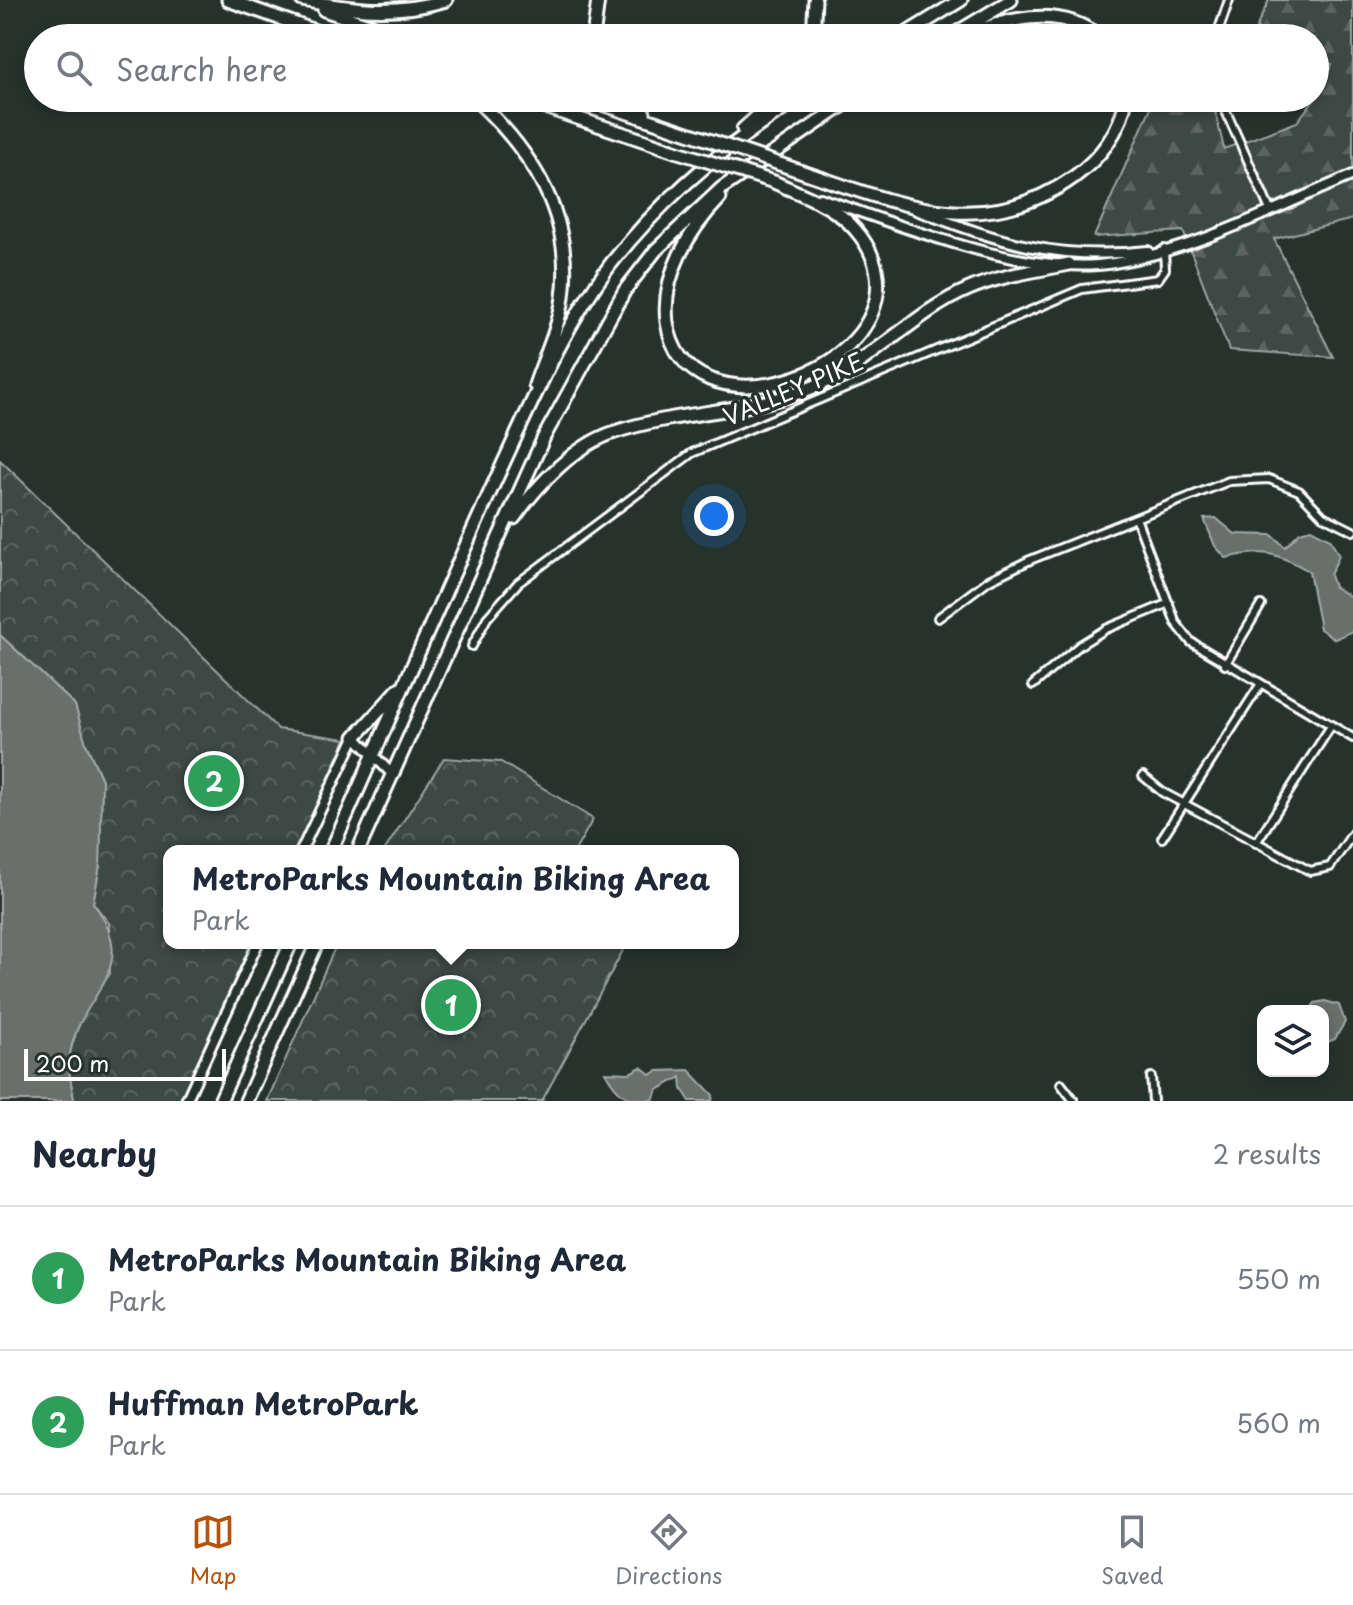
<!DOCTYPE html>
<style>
:root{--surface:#fff;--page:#f2f2f3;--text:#1f2937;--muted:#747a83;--line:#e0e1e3;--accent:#b45309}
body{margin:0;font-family:"Playpen Sans",sans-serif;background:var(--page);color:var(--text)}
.controls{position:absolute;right:24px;bottom:24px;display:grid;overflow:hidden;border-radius:16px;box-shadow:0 4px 12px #0003}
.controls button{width:72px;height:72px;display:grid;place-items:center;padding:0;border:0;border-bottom:2px solid var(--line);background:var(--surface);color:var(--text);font:40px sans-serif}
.scale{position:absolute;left:24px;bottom:20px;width:202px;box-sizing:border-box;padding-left:8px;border:4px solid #fff;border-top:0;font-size:22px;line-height:28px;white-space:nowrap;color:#fff;-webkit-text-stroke:6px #26332d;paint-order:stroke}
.you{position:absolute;left:714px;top:516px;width:28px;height:28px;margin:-20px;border:6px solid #fff;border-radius:50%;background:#1a73e8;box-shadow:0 0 0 12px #1a73e833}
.badge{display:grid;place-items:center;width:52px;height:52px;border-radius:50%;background:var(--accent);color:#fff;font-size:26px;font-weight:700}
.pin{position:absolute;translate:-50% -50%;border:4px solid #fff;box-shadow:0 2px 8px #0006}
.popup{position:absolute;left:163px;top:845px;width:576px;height:104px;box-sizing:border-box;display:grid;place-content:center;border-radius:16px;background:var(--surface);filter:drop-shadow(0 2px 6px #0005);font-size:26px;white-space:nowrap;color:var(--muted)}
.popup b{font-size:30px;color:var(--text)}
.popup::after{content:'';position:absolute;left:50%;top:100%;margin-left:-16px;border:16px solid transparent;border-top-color:var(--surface)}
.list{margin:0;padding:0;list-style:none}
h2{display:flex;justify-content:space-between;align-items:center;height:104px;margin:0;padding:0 32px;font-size:34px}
h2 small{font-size:26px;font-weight:400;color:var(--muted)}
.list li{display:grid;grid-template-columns:52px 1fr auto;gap:24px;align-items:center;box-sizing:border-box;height:144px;padding:0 32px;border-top:2px solid var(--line)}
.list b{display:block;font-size:30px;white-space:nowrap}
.list p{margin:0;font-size:26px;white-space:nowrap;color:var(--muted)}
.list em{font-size:26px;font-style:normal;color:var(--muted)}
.icon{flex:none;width:44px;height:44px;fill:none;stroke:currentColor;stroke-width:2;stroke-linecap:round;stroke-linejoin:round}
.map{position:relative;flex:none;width:1353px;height:1101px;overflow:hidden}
.search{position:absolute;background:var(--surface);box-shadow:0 4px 12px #0003;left:24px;right:24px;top:24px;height:88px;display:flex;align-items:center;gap:20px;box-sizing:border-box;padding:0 28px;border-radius:44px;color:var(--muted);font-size:30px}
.sheet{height:392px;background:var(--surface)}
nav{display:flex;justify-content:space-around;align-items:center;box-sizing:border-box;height:112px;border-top:2px solid var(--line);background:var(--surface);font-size:22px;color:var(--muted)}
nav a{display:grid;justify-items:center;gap:4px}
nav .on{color:var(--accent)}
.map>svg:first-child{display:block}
</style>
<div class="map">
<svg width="1353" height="1101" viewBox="0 0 1353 1101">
<defs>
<pattern id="forest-firs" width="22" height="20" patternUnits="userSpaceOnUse" patternTransform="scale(2)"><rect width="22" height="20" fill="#3e4944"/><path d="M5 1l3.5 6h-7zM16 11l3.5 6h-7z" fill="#5b6460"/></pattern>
<pattern id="park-crowns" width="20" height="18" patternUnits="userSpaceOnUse" patternTransform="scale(2)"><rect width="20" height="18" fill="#3e4944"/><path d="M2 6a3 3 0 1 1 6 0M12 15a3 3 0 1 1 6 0" fill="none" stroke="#5b6460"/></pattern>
</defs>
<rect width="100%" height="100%" fill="#26332d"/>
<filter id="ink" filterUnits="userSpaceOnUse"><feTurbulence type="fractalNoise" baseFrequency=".0125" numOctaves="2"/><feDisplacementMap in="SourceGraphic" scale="16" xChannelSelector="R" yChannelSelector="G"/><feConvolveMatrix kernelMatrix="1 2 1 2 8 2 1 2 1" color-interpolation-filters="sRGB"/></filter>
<g filter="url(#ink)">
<path fill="url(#forest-firs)" stroke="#9ea4a2" stroke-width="2" d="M 1269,0 L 1353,0 L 1353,219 L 1274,239 L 1333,357 L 1229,350 L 1183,231 L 1094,237 L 1155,98 L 1212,98 L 1224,149 L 1297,122 L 1315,98 L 1332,64 L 1315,56 L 1315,38 L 1277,38 L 1256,28 Z"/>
<path fill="url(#park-crowns)" stroke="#9ea4a2" stroke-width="2" d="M 0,460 L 278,729 L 346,739 L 297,851 L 169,851 L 169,943 L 259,943 L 192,1101 L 74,1101 C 73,1089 68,1074 69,1062 C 72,1031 91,998 110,974 L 109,923 L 93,903 L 100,865 L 102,780 L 86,744 L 75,705 L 0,635 Z
M 444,758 L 501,762 L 593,819 L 575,851 L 384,851 Z
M 337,943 L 627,943 L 542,1101 L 267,1101 Z"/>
<path fill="#67706c" stroke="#a4a9a7" stroke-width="2" d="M 1216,518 L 1235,534 L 1272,535 L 1285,547 L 1300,532 L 1311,529 L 1330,539 L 1339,556 L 1330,575 L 1334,587 L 1353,598 L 1353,631 L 1335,639 L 1320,629 L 1309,571 C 1275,552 1264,549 1226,558 L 1215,546 L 1204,519 Z
M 0,635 L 75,705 L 86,744 L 102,780 L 100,865 L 93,903 C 147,974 73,995 69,1063 C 68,1075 73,1089 74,1101 L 0,1101 Z
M 1325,1001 L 1339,1005 L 1345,1022 L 1335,1039 L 1323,1044 L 1323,1011 L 1309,1011 L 1315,1003 Z
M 641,1067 L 651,1075 L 657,1071 L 689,1070 L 713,1095 L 712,1101 L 690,1101 L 682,1089 L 681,1077 L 657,1090 L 653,1100 C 625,1101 618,1095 605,1072 L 630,1073 Z"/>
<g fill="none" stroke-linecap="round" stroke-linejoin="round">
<g stroke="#fff" stroke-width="12">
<path id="street" d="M 1216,38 L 1229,0
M 1220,98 L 1270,210
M 1136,518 L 1176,623 L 1191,642 L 1353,738
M 938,618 L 989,580 L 1030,560 L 1229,481 L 1269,479 L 1299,491 L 1323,516 L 1353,531
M 472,646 L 487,618 L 518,583 L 692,453 L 1082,289 L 1158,279 L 1165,269 L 1164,249
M 1225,665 L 1261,605
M 1033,685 L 1080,645 L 1106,629 L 1169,603
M 1143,776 L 1162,792 L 1310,871 L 1330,867 L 1353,833
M 1162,838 L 1260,685
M 1256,843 L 1331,726
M 1151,1077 L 1153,1101
M 1061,1084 L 1074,1101"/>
</g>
<g stroke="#fff" stroke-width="14">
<path id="secondary" d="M 820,198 C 904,226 1026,278 1114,263 C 1196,250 1277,207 1353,175
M 916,210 C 1001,242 1055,261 1148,251
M 301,851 L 355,737 L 393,775
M 186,1101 L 258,943"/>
</g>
<g stroke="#fff" stroke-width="17">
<path id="highway" d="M 228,0 L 335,38
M 302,0 C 353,10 396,15 446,0
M 324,10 L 407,38
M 593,38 L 598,0
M 813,38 L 815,0
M 899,38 L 961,0
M 948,38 L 1011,0
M 957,38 C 1004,20 1058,2 1101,38
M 474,98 C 531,150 574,215 563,297 C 559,327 545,356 535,385
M 518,98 L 675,151
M 584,98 L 700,137
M 624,98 L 644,113
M 743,129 L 778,98
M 794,169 C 891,201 980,244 1074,177 C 1100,158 1121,131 1126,98
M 720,198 C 689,230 661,276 667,322 C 684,442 898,375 876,269 C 871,246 854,224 834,211 C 817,199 793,191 774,182
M 514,518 C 538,484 575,445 615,432 C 684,409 760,414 827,381 C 878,356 917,311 969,289 C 1001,275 1036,271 1069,264
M 355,737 L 400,688
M 331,851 C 386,727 440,602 496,479 C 530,407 562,329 610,265 C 663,197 727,143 801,98
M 358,851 L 544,437 L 625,290 L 656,250 L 722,188 L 854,98
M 220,1101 L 291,943
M 246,1101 L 317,943"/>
</g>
<use href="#street" stroke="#26332d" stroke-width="6"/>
<use href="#secondary" stroke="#26332d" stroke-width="8"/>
<use href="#highway" stroke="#26332d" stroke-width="11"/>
<g stroke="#fff" stroke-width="17" stroke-linecap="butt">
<path id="highway-bridge" d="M 700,137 L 794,169
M 675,151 L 774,182"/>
</g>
<use href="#highway-bridge" stroke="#26332d" stroke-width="11"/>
</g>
</g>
<g text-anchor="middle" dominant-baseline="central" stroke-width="7" stroke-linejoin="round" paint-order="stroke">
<g font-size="24" fill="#fff" stroke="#26332d">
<text transform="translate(793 388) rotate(-23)">VALLEY PIKE</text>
</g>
</g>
</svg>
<div class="controls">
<button><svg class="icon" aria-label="layers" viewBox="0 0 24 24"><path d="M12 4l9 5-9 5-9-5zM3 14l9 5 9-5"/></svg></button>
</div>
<div class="scale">200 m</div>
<div class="you"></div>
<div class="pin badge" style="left:451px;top:1005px;background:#2e9e5b">1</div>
<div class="popup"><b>MetroParks Mountain Biking Area</b>Park</div>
<div class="pin badge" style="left:214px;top:781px;background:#2e9e5b">2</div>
<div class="search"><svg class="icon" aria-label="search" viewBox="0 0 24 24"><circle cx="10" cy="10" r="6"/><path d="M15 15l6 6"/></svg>Search here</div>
</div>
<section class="sheet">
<h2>Nearby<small>2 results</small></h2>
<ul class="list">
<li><span class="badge" style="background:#2e9e5b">1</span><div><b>MetroParks Mountain Biking Area</b><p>Park</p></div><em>550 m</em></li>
<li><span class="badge" style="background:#2e9e5b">2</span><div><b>Huffman MetroPark</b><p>Park</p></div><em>560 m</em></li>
</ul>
</section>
<nav>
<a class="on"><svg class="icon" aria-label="map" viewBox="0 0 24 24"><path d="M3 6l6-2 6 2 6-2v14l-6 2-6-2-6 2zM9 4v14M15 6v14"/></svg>Map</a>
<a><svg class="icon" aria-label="directions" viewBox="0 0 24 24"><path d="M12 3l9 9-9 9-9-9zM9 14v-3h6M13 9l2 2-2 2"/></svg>Directions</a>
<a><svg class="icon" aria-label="saved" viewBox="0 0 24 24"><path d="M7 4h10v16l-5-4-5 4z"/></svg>Saved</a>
</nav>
